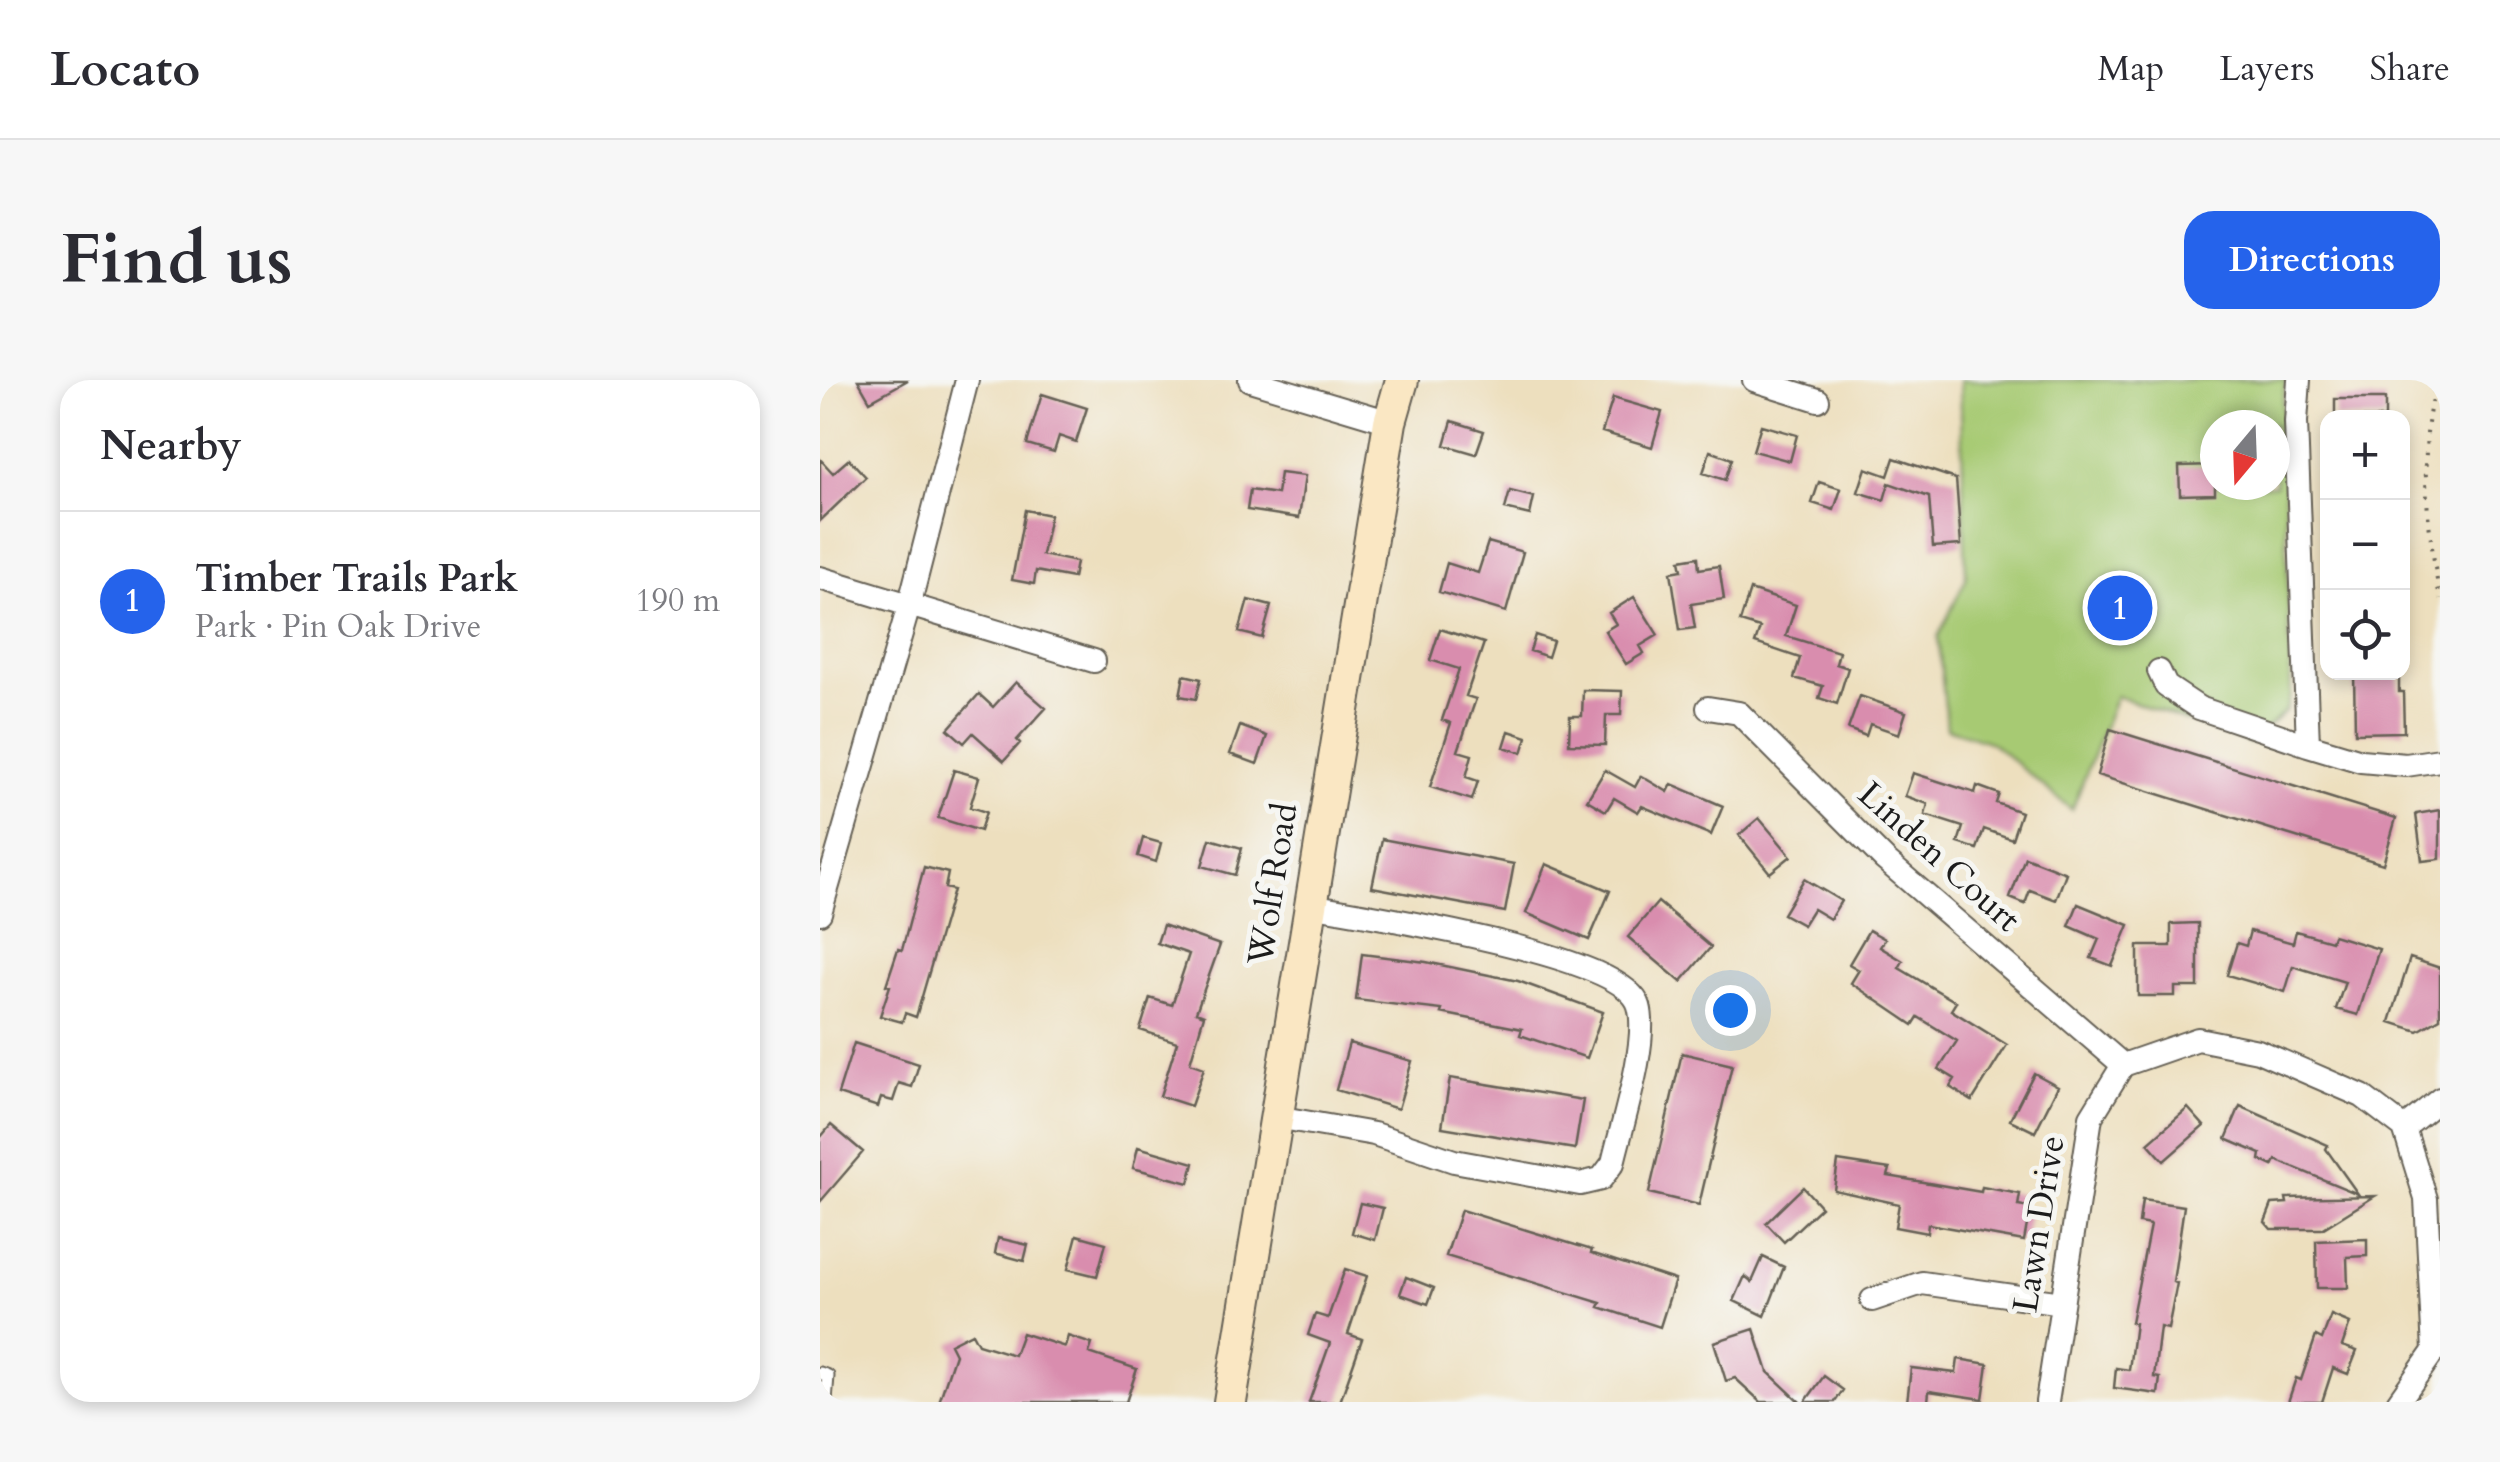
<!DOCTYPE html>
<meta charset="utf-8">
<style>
:root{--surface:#fff;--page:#f7f7f7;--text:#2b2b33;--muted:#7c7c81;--line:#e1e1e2;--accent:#2563eb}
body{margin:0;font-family:Cardo,serif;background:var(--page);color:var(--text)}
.controls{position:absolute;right:30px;top:30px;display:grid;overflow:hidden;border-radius:20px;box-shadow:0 5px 15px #0003}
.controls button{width:90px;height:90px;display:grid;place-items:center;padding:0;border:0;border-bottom:2px solid var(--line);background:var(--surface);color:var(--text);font:50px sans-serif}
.compass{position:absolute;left:1380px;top:30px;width:90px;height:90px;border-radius:50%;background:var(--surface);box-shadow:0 5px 15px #0003;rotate:199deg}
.you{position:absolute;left:910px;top:630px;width:35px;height:35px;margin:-25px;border:8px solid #fff;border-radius:50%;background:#1a73e8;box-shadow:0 0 0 15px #1a73e833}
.badge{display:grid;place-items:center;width:65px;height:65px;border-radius:50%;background:var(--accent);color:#fff;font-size:32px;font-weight:700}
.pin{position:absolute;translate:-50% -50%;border:5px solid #fff;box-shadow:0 2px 10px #0006}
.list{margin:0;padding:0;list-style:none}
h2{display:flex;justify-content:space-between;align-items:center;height:130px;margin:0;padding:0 40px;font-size:42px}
h2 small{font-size:32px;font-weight:400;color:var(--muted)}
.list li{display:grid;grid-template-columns:65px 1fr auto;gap:30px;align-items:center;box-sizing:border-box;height:180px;padding:0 40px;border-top:2px solid var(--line)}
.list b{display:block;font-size:38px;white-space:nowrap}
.list p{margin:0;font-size:32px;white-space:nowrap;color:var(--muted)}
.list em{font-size:32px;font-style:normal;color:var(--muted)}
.icon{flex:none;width:55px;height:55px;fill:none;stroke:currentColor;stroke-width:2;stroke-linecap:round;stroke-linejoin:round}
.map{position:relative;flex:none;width:1620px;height:1022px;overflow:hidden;border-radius:30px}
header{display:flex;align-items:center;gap:60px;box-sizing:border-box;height:140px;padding:0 50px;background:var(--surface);border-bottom:2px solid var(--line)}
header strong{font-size:48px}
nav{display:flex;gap:55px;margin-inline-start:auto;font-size:35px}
.intro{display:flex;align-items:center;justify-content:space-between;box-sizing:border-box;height:240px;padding:0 60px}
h1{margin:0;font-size:70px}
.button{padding:25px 45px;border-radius:30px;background:var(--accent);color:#fff;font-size:35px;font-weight:700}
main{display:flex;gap:60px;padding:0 60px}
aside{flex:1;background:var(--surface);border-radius:30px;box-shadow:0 5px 15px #0003}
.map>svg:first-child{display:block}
</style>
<header>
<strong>Locato</strong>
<nav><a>Map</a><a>Layers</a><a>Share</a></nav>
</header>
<div class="intro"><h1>Find us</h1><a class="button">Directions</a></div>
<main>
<aside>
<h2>Nearby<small></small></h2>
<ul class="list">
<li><span class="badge">1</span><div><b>Timber Trails Park</b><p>Park · Pin Oak Drive</p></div><em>190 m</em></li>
</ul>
</aside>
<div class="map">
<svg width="1620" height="1022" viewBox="0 0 1620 1022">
<rect width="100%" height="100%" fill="#f6f6f2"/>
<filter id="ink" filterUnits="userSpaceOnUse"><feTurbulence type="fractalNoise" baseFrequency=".01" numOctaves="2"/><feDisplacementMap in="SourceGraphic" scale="20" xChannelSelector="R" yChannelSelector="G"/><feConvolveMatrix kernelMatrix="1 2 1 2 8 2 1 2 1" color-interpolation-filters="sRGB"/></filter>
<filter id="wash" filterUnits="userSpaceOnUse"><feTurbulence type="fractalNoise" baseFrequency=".0048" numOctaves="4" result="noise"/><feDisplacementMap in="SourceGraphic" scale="40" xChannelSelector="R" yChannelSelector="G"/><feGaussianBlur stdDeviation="2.25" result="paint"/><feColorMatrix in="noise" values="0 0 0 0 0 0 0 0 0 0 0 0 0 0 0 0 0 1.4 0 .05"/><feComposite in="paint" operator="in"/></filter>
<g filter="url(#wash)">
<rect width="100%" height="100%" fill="#eddfbe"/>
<path fill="#a7ca73" stroke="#627348" stroke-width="2.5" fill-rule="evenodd" d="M 1140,0 L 1466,0 L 1462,23 L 1471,315 L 1466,330 L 1430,363 L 1296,316 L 1252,430 L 1172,363 L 1127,348 L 1118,257 L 1146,199 ZM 1395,45 L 1455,45 L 1455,105 L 1395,105 Z"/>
<g id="blocks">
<path fill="#d98dae" d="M 38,0 L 88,0 L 50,21 Z
M 222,14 L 267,28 L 256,62 L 239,56 L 234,72 L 207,64 Z
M 793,18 L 842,32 L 832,67 L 782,52 Z
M 1515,19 L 1565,19 L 1565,38 L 1515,38 Z
M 632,41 L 664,51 L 656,74 L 625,65 Z
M 941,45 L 977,55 L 970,81 L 933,71 Z
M 890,71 L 912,79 L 905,100 L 883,93 Z
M 1074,78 L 1136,99 L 1141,165 L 1113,167 L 1109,117 L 1069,103 L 1064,120 L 1038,112 L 1046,88 L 1068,96 Z
M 0,79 L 13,93 L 29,79 L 46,97 L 0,141 Z
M 1395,85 L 1395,114 L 1360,115 L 1359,86 Z
M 460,93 L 485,96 L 479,138 L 427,130 L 430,110 L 457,114 Z
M 999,102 L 1021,109 L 1014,130 L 992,123 Z
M 690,111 L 714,117 L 710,135 L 685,129 Z
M 205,130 L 230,135 L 222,175 L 256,182 L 253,198 L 216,191 L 214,204 L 192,200 Z
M 668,162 L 703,172 L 686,232 L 619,212 L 627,183 L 658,193 Z
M 878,177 L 879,189 L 899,186 L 904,219 L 871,224 L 875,248 L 860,250 L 851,192 L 862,190 L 860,180 Z
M 930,210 L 976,225 L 966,256 L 1019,272 L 1016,284 L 1028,288 L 1017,324 L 999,318 L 1003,306 L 974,298 L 980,278 L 935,263 L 940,248 L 920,242 Z
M 814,217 L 838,255 L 820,266 L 824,273 L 806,284 L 785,251 L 796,244 L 789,233 Z
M 428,220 L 451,226 L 442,258 L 419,252 Z
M 620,249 L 664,263 L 646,316 L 656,319 L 638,371 L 652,375 L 646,397 L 658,401 L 652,420 L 610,407 L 631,343 L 622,340 L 639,289 L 610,280 Z
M 715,255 L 733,261 L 728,277 L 710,271 Z
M 1534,292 L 1579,292 L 1579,312 L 1583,312 L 1584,352 L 1535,353 Z
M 364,295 L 381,299 L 376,319 L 360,316 Z
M 196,302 L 226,328 L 197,360 L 200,363 L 184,381 L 153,353 L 144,363 L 128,349 L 159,314 L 173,327 Z
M 763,310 L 802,311 L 801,335 L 786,335 L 785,365 L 749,364 L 750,336 L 762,336 Z
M 1040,316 L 1086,332 L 1079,354 L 1050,344 L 1046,356 L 1028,349 Z
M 420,346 L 447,356 L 437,384 L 410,374 Z
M 1290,349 L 1576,438 L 1563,484 L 1277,395 Z
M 689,351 L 707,357 L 702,373 L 684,367 Z
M 134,390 L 159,397 L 150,427 L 166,432 L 160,451 L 118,438 Z
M 785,390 L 815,407 L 821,396 L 848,412 L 852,404 L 903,426 L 891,455 L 822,426 L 818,432 L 794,418 L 786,431 L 767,420 Z
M 1093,393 L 1155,413 L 1157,406 L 1179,414 L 1176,423 L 1201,432 L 1192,459 L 1164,449 L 1157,469 L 1138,463 L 1143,447 L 1105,435 L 1108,424 L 1085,416 Z
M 1620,430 L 1620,479 L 1602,481 L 1596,434 Z
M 939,438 L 971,476 L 950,493 L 919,455 Z
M 323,458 L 341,463 L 336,482 L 318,476 Z
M 390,459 L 422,468 L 415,495 L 382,486 Z
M 562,459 L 694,484 L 685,532 L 552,507 Z
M 1205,477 L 1246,493 L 1236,520 L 1210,510 L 1205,524 L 1190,518 Z
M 726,484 L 790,511 L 769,560 L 706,533 Z
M 104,487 L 128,493 L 125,508 L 133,510 L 96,637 L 85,633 L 82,642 L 60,636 L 70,606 L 66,605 L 78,569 L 82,570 Z
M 984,499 L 1021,521 L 1010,539 L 993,529 L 983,545 L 963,534 Z
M 838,522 L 891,567 L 861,602 L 808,557 Z
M 1258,524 L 1309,545 L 1292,586 L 1271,578 L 1279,559 L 1249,546 Z
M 1378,543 L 1378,607 L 1355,607 L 1355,616 L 1318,616 L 1318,566 L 1351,566 L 1351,544 Z
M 343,545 L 400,565 L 376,632 L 384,635 L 370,683 L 384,688 L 371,726 L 340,716 L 357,662 L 320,650 L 330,618 L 352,625 L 369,574 L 337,563 Z
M 1049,550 L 1065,559 L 1060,567 L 1083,581 L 1079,588 L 1136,622 L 1131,630 L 1187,665 L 1152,721 L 1130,707 L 1135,699 L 1119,689 L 1137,661 L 1098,637 L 1093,645 L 1031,603 L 1039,590 L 1029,584 Z
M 1430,551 L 1473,563 L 1476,551 L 1511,561 L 1513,555 L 1559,569 L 1538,635 L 1516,629 L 1525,602 L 1473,586 L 1465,612 L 1407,595 L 1417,563 L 1426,566 Z
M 542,574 L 606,582 L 698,601 L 783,632 L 767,678 L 700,655 L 702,649 L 621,633 L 622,630 L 536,620 Z
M 1590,578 L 1620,588 L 1620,638 L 1598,651 L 1570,642 Z
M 34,663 L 99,684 L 92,707 L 79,703 L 73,721 L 61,718 L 58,727 L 18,714 Z
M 529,663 L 592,681 L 578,729 L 516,710 Z
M 862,673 L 912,685 L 879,825 L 829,813 Z
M 1214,693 L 1238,706 L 1215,752 L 1190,740 Z
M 630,698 L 763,720 L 755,769 L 622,747 Z
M 1420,726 L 1508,765 L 1506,769 L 1538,814 L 1456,780 L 1453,786 L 1440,780 L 1441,774 L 1406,759 Z
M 1368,728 L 1384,746 L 1344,781 L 1328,763 Z
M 11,745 L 43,772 L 0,822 L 0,758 Z
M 318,767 L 374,783 L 369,803 L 313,788 Z
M 1018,781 L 1070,789 L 1068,796 L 1161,812 L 1162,807 L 1200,814 L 1198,826 L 1210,828 L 1204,861 L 1108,844 L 1107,853 L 1075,847 L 1079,824 L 1014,810 Z
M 983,807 L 1001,827 L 964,862 L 946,843 Z
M 1555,816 L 1502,849 L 1451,849 L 1445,842 L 1452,824 L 1467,823 L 1466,818 Z
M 1322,820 L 1364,826 L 1353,902 L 1357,903 L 1348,949 L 1340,947 L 1334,997 L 1340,998 L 1338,1014 L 1294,1008 L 1296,988 L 1309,990 L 1315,943 L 1311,942 L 1330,845 L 1319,843 Z
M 540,823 L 563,828 L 555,860 L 532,853 Z
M 641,830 L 772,870 L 771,873 L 855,900 L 840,947 L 779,927 L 781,923 L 626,876 Z
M 257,855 L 286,863 L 277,896 L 248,889 Z
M 178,858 L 208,865 L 204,881 L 175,873 Z
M 1547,859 L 1547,876 L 1527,877 L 1528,908 L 1497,908 L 1496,861 Z
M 943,877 L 964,887 L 945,936 L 914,921 L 925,896 L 932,902 Z
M 525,889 L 547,896 L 528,954 L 542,959 L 520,1022 L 489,1022 L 510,963 L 488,955 L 495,934 L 508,938 Z
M 586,897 L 614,908 L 608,924 L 580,914 Z
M 1511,935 L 1530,943 L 1522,966 L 1537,971 L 1528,994 L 1513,988 L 1502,1022 L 1468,1022 L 1476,998 L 1481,1000 L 1496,956 L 1502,959 Z
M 934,949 L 948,992 L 980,1022 L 941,1022 L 915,998 L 906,1001 L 894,962 Z
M 152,953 L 158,964 L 194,975 L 202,953 L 245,967 L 248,956 L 272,964 L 269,973 L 317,989 L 306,1022 L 119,1022 L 135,974 L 130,964 Z
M 1138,979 L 1168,984 L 1163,1019 L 1109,1011 L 1108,1022 L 1087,1022 L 1091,988 L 1136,993 Z
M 1004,996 L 1023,1010 L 1015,1022 L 985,1022 Z"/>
</g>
</g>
<g filter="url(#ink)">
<use href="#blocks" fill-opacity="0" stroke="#656055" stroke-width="2.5"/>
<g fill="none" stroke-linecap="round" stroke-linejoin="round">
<g stroke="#656055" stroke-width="15">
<path id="service" d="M 0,993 L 8,996 L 6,1022"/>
</g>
<g stroke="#656055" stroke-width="26">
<path id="minor" d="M 430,0 L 570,42
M 934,0 L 998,20
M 1479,0 L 1476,42 L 1488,365
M 0,198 L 274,281
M 1339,291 L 1346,306 L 1379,328 L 1488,365 L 1541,381 L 1586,385 L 1620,380
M 888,328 L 919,333 L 1065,480 L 1303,685
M 0,533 L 89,226 L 147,0
M 1303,685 L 1378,659 L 1438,671 L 1542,716 L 1584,748
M 456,737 L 554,754 L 634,781 L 760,804 L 781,799 L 793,783 C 802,744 829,661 819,626 C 803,574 546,535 490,525
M 1584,748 L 1620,719
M 1052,920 L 1102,903 L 1242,923
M 1227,1022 L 1271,737 L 1303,685
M 1578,1022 L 1614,971 L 1606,819 L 1584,748"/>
</g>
<g stroke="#656055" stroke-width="36">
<path id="secondary" d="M 410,1022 L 570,42 L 582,0"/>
</g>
<path stroke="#656055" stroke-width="4" stroke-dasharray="2.5 8" stroke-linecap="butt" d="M 1616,0 C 1597,73 1608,146 1620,219"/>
<use href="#service" stroke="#fff" stroke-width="11"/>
<use href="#minor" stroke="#fff" stroke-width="22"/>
<use href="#secondary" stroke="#fae7c3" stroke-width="32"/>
</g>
</g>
<g text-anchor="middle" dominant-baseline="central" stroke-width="10" stroke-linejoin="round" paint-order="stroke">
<g font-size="35" fill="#1c1c1c" stroke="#f6f6f2">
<text transform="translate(1119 477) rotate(42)">Linden Court</text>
<text transform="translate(453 504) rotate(-81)">Wolf Road</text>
<text transform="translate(1219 844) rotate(-81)">Lawn Drive</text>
</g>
</g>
</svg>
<div class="controls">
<button>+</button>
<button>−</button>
<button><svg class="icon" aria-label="locate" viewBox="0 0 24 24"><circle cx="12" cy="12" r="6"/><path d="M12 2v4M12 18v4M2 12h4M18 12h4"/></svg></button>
</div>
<svg class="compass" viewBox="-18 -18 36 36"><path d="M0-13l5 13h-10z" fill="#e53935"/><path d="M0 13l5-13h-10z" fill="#7c7c81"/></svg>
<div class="you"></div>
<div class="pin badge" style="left:1300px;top:228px">1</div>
</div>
</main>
